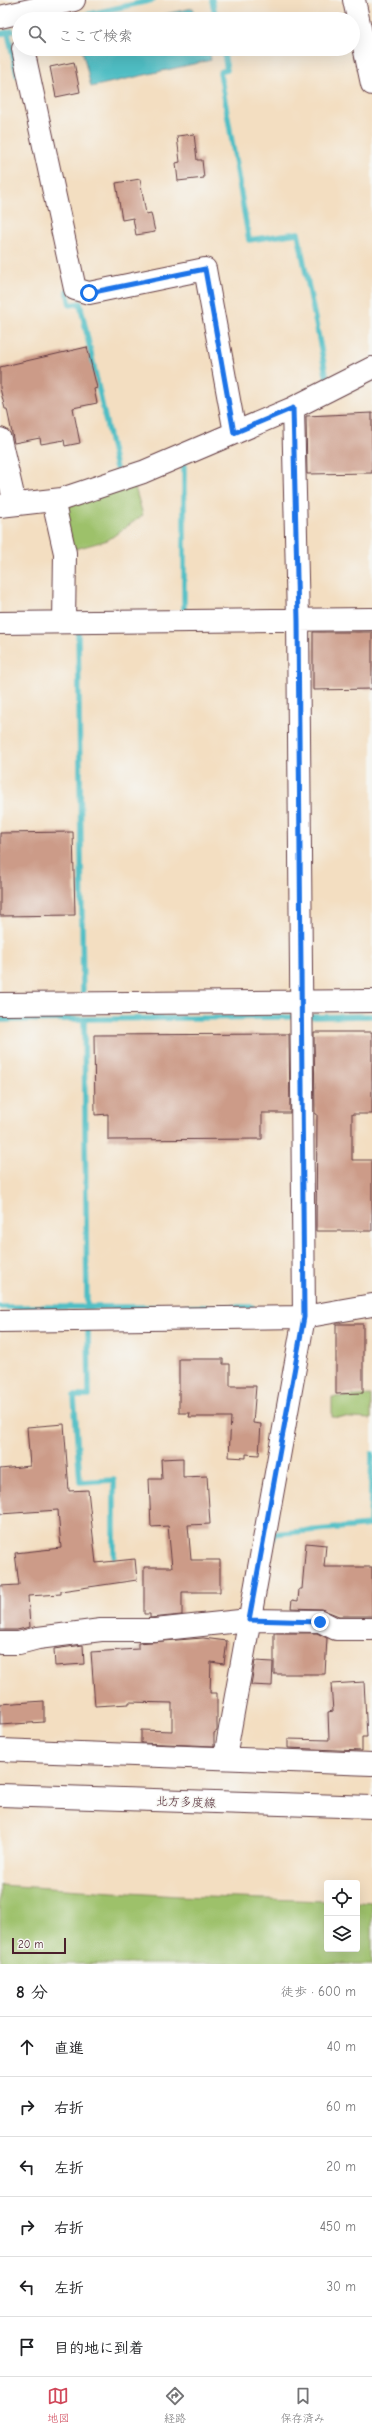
<!DOCTYPE html>
<html lang="ja">
<meta charset="utf-8">
<style>
:root{--surface:#fff;--page:#f6f6f6;--text:#202124;--muted:#757577;--line:#e0e0e0;--accent:#d1495b}
body{margin:0;font-family:"Comic Neue","Klee One",sans-serif;background:var(--page);color:var(--text)}
.controls{position:absolute;right:12px;bottom:12px;display:grid;overflow:hidden;border-radius:4px;box-shadow:0 4px 16px #0002}
.controls button{width:36px;height:36px;display:grid;place-items:center;padding:0;border:0;border-bottom:1px solid var(--line);background:var(--surface);color:var(--text);font:20px sans-serif}
.scale{position:absolute;left:12px;bottom:10px;width:54px;box-sizing:border-box;padding-left:4px;border:2px solid #4a1f2b;border-top:0;font-size:11px;line-height:14px;white-space:nowrap;color:#4a1f2b;-webkit-text-stroke:3px #f6f6f2;paint-order:stroke}
.stop{position:absolute;width:12px;height:12px;margin:-9px;border:3px solid #1a73e8;border-radius:50%;background:#fff}
.stop.end{background:#1a73e8;border-color:#fff;box-shadow:0 1px 4px #0008}
.list{margin:0;padding:0;list-style:none}
h2{display:flex;justify-content:space-between;align-items:center;height:52px;margin:0;padding:0 16px;font-size:17px}
h2 small{font-size:13px;font-weight:400;color:var(--muted)}
.list li{display:grid;grid-template-columns:26px 1fr auto;gap:12px;align-items:center;box-sizing:border-box;height:60px;padding:0 16px;border-top:1px solid var(--line)}
.list b{display:block;font-size:15px;white-space:nowrap}
.list em{font-size:13px;font-style:normal;color:var(--muted)}
.icon{flex:none;width:22px;height:22px;fill:none;stroke:currentColor;stroke-width:2;stroke-linecap:round;stroke-linejoin:round}
.map{position:relative;flex:none;width:372px;height:1964px;overflow:hidden}
.search{position:absolute;background:var(--surface);box-shadow:0 4px 16px #0002;left:12px;right:12px;top:12px;height:44px;display:flex;align-items:center;gap:10px;box-sizing:border-box;padding:0 14px;border-radius:22px;color:var(--muted);font-size:15px}
.sheet{height:412px;background:var(--surface)}
nav{display:flex;justify-content:space-around;align-items:center;box-sizing:border-box;height:56px;border-top:1px solid var(--line);background:var(--surface);font-size:11px;color:var(--muted)}
nav a{display:grid;justify-items:center;gap:2px}
nav .on{color:var(--accent)}
.map>svg:first-child{display:block}
</style>
<div class="map">
<svg width="372" height="1964" viewBox="0 0 372 1964">
<rect width="100%" height="100%" fill="#f6f6f2"/>
<filter id="ink" filterUnits="userSpaceOnUse"><feTurbulence type="fractalNoise" baseFrequency=".025" numOctaves="2"/><feDisplacementMap in="SourceGraphic" scale="8" xChannelSelector="R" yChannelSelector="G"/><feConvolveMatrix kernelMatrix="1 2 1 2 8 2 1 2 1" color-interpolation-filters="sRGB"/></filter>
<filter id="wash" filterUnits="userSpaceOnUse"><feTurbulence type="fractalNoise" baseFrequency=".012" numOctaves="4" result="noise"/><feDisplacementMap in="SourceGraphic" scale="16" xChannelSelector="R" yChannelSelector="G"/><feGaussianBlur stdDeviation="0.9" result="paint"/><feColorMatrix in="noise" values="0 0 0 0 0 0 0 0 0 0 0 0 0 0 0 0 0 1.4 0 .05"/><feComposite in="paint" operator="in"/></filter>
<g filter="url(#wash)">
<rect width="100%" height="100%" fill="#f3dec1"/>
<path fill="#9dc16b" stroke="#74704b" d="M 134,484 L 143,515 L 108,540 L 72,550 L 60,509 Z
M 371,1395 L 371,1419 L 332,1417 L 332,1397 Z
M 0,1885 L 178,1896 L 327,1901 L 327,1949 L 357,1949 L 357,1902 L 372,1903 L 372,1964 L 0,1964 Z"/>
<path fill="#4fbec4" stroke="#4c6e78" d="M 193,8 L 195,19 L 142,19 Z
M 82,49 L 209,49 L 211,60 L 91,87 Z"/>
<g fill="none" stroke-linecap="round" stroke-linejoin="round">
<path stroke="#4fbec4" stroke-width="5.5" d="M 212,0 L 216,19
M 68,19 L 153,0
M 8,33 L 17,75
M 0,34 L 12,31
M 223,49 L 227,70 L 220,72 L 249,240 L 298,233 L 327,379
M 67,291 L 70,305 L 80,303 L 116,468
M 184,464 L 184,615
M 78,629 L 83,993
M 307,1017 L 372,1016
M 84,1019 L 87,1307
M 0,1020 L 291,1017
M 0,1307 L 252,1307
M 88,1327 L 89,1396 L 74,1396 L 80,1482 L 114,1480 L 114,1556
M 273,1539 L 273,1534 L 370,1525 L 372,1454"/>
</g>
<g id="blocks">
<path fill="#cc9b88" d="M 74,62 L 80,92 L 56,97 L 50,67 Z
M 194,134 L 197,160 L 202,160 L 204,178 L 178,181 L 176,163 L 180,162 L 177,136 Z
M 140,179 L 146,214 L 151,213 L 155,232 L 136,235 L 133,218 L 122,220 L 116,183 Z
M 87,347 L 97,388 L 94,389 L 97,403 L 73,408 L 80,443 L 65,446 L 64,440 L 41,444 L 40,438 L 14,443 L 7,409 L 5,409 L 0,388 L 0,367 Z
M 372,413 L 372,473 L 307,474 L 306,416 Z
M 313,632 L 372,632 L 372,689 L 313,690 Z
M 73,832 L 75,915 L 0,916 L 0,833 Z
M 314,1032 L 372,1032 L 372,1114 L 352,1114 L 352,1160 L 372,1160 L 372,1231 L 316,1231 L 317,1114 L 315,1114 Z
M 289,1034 L 290,1113 L 262,1113 L 262,1139 L 108,1140 L 108,1114 L 95,1115 L 94,1035 Z
M 336,1324 L 363,1324 L 363,1393 L 336,1394 Z
M 179,1359 L 223,1359 L 223,1364 L 230,1364 L 230,1386 L 256,1386 L 253,1423 L 261,1424 L 259,1455 L 246,1454 L 246,1458 L 229,1457 L 231,1417 L 189,1417 L 190,1413 L 179,1413 Z
M 64,1424 L 69,1491 L 88,1490 L 96,1563 L 135,1559 L 137,1580 L 61,1591 L 61,1594 L 28,1596 L 30,1627 L 17,1630 L 0,1630 L 0,1586 L 19,1585 L 15,1553 L 61,1548 L 58,1510 L 0,1514 L 0,1469 L 30,1466 L 27,1427 Z
M 183,1458 L 183,1477 L 207,1476 L 210,1524 L 188,1525 L 191,1560 L 220,1560 L 220,1592 L 182,1592 L 182,1615 L 150,1618 L 150,1614 L 144,1614 L 144,1567 L 172,1567 L 168,1526 L 151,1527 L 149,1479 L 162,1479 L 161,1459 Z
M 306,1543 L 326,1545 L 324,1567 L 372,1567 L 372,1616 L 339,1616 L 321,1609 L 291,1608 L 292,1600 L 298,1601 L 299,1589 L 302,1589 Z
M 274,1633 L 317,1633 L 327,1638 L 325,1674 L 274,1674 Z
M 203,1638 L 227,1641 L 224,1664 L 211,1662 L 210,1693 L 217,1693 L 217,1731 L 214,1733 L 214,1746 L 141,1743 L 141,1730 L 172,1731 L 172,1703 L 129,1702 L 129,1704 L 95,1706 L 91,1652 L 138,1649 L 138,1643 Z
M 83,1645 L 84,1664 L 55,1666 L 54,1649 Z
M 255,1661 L 273,1662 L 272,1686 L 251,1685 Z
M 364,1682 L 367,1737 L 362,1737 L 362,1751 L 288,1748 L 288,1739 L 329,1740 L 328,1712 L 333,1711 L 331,1684 Z
M 44,1701 L 44,1722 L 0,1725 L 0,1704 Z"/>
</g>
</g>
<g filter="url(#ink)">
<use href="#blocks" fill-opacity="0" stroke="#633c42" stroke-width="1"/>
<g fill="none" stroke-linecap="round" stroke-linejoin="round">
<g stroke="#633c42" stroke-width="24">
<path id="minor" d="M 354,0 L 372,84
M 0,17 L 74,0
M 23,49 L 75,289 L 89,293 L 205,269 L 235,433
M 0,439 L 15,504
M 53,500 L 65,553 L 64,622
M 0,506 L 62,499 L 143,472 L 293,408 L 372,368
M 0,623 L 372,619
M 0,1004 L 372,1001
M 0,1321 L 304,1317 L 372,1305
M 0,1643 L 19,1643 L 38,1638 L 101,1630 L 155,1630 L 249,1620 L 320,1621 L 336,1629 L 372,1629
M 0,1750 L 372,1764
M 225,1757 L 304,1317 L 298,620 L 293,408"/>
</g>
<g stroke="#633c42" stroke-width="24">
<path id="major" d="M 0,1795 L 372,1807"/>
</g>
<use href="#minor" stroke="#fff" stroke-width="22"/>
<use href="#major" stroke="#fff" stroke-width="22"/>
</g>
</g>
<g fill="none" stroke-linecap="round" stroke-linejoin="round" filter="url(#ink)">
<path stroke="#1a73e8" stroke-width="5" d="M 89,293 L 205,269 L 234,433 L 293,408 L 298,620 L 304,1317 L 249,1620 L 320,1622"/>
</g>
<g text-anchor="middle" dominant-baseline="central" stroke-width="3" stroke-linejoin="round" paint-order="stroke">
<g font-size="12" fill="#4a1f2b" stroke="#f6f6f2">
<text transform="translate(186 1802) rotate(2)">北方多度線</text>
</g>
</g>
</svg>
<div class="controls">
<button><svg class="icon" aria-label="locate" viewBox="0 0 24 24"><circle cx="12" cy="12" r="6"/><path d="M12 2v4M12 18v4M2 12h4M18 12h4"/></svg></button>
<button><svg class="icon" aria-label="layers" viewBox="0 0 24 24"><path d="M12 4l9 5-9 5-9-5zM3 14l9 5 9-5"/></svg></button>
</div>
<div class="scale">20 m</div>
<div class="stop" style="left:89px;top:293px"></div>
<div class="stop end" style="left:320px;top:1622px"></div>
<div class="search"><svg class="icon" aria-label="search" viewBox="0 0 24 24"><circle cx="10" cy="10" r="6"/><path d="M15 15l6 6"/></svg>ここで検索</div>
</div>
<section class="sheet">
<h2>8 分<small>徒歩 · 600 m</small></h2>
<ul class="list">
<li><svg class="icon" aria-label="ahead" viewBox="0 0 24 24"><path d="M12 20V5M6 11l6-6 6 6"/></svg><div><b>直進</b></div><em>40 m</em></li>
<li><svg class="icon" aria-label="right" viewBox="0 0 24 24"><path d="M7 20v-9h11M14 6l5 5-5 5"/></svg><div><b>右折</b></div><em>60 m</em></li>
<li><svg class="icon" aria-label="left" viewBox="0 0 24 24"><path d="M17 20v-9H6M10 6l-5 5 5 5"/></svg><div><b>左折</b></div><em>20 m</em></li>
<li><svg class="icon" aria-label="right" viewBox="0 0 24 24"><path d="M7 20v-9h11M14 6l5 5-5 5"/></svg><div><b>右折</b></div><em>450 m</em></li>
<li><svg class="icon" aria-label="left" viewBox="0 0 24 24"><path d="M17 20v-9H6M10 6l-5 5 5 5"/></svg><div><b>左折</b></div><em>30 m</em></li>
<li><svg class="icon" aria-label="arrive" viewBox="0 0 24 24"><path d="M6 21V4h12l-3 4 3 4H6"/></svg><div><b>目的地に到着</b></div></li>
</ul>
</section>
<nav>
<a class="on"><svg class="icon" aria-label="map" viewBox="0 0 24 24"><path d="M3 6l6-2 6 2 6-2v14l-6 2-6-2-6 2zM9 4v14M15 6v14"/></svg>地図</a>
<a><svg class="icon" aria-label="directions" viewBox="0 0 24 24"><path d="M12 3l9 9-9 9-9-9zM9 14v-3h6M13 9l2 2-2 2"/></svg>経路</a>
<a><svg class="icon" aria-label="saved" viewBox="0 0 24 24"><path d="M7 4h10v16l-5-4-5 4z"/></svg>保存済み</a>
</nav>
